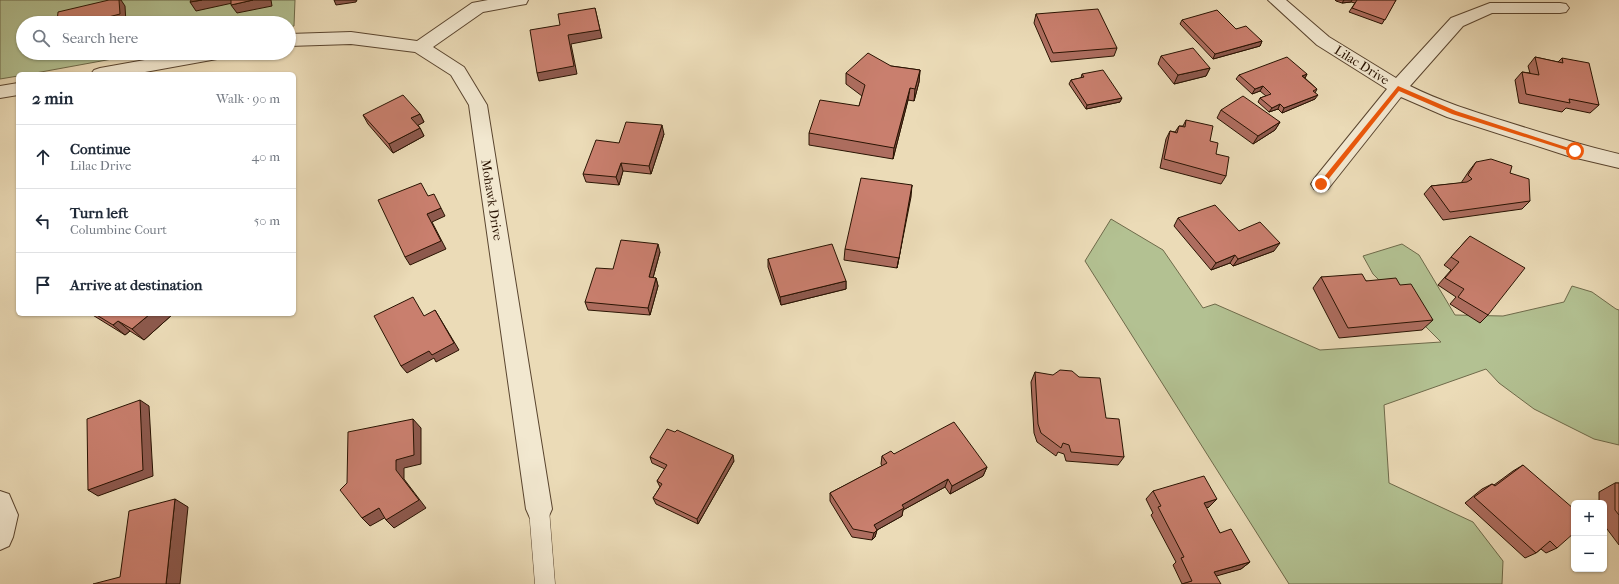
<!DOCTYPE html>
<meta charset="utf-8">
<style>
:root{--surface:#fff;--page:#f6f6f7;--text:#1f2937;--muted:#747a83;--line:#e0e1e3}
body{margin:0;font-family:"IM FELL French Canon",serif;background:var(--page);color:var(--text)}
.controls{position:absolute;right:12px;bottom:12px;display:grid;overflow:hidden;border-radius:6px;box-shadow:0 1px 3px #0004}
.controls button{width:36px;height:36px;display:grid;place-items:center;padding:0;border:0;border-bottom:1px solid var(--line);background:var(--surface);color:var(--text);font:20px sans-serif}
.stop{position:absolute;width:12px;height:12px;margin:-9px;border:3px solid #ea580c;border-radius:50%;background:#fff}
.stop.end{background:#ea580c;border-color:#fff;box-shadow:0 1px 4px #0008}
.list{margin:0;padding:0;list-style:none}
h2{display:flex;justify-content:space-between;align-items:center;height:52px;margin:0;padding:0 16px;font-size:17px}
h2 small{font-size:13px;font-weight:400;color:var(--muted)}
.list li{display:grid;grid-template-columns:26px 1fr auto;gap:12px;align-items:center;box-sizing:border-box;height:64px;padding:0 16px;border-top:1px solid var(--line)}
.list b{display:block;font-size:15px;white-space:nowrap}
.list p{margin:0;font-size:13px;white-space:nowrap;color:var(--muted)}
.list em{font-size:13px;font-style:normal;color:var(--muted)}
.icon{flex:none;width:22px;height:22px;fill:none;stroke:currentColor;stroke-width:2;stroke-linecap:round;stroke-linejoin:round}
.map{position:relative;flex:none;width:1619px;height:584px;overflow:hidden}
.search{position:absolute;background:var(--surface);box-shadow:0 1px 3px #0004;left:16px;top:16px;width:280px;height:44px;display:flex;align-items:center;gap:10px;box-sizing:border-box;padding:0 14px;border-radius:22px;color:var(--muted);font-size:15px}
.panel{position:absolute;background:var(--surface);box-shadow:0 1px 3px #0004;left:16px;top:72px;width:280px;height:244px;border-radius:6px}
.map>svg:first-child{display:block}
</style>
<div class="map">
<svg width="1619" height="584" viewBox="0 0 1619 584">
<rect width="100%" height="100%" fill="#ebdbb7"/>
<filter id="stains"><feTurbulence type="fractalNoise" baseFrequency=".005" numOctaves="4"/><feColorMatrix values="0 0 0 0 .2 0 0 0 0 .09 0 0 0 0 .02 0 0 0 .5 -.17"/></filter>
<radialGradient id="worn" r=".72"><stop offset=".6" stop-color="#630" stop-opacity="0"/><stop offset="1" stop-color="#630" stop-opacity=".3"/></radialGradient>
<path fill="#b3c192" stroke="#6e6a4a" d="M 0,0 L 295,0 L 294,26 L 289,27 L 289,23 L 23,23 L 23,53 L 145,53 L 30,74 L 18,74 L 18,76 L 0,79 Z
M 1111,219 L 1163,250 L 1203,308 L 1215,304 L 1320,350 L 1441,342 L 1373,274 L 1363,256 L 1402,244 L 1419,255 L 1455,315 L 1503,316 L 1564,302 L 1572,286 L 1592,292 L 1616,309 L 1619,310 L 1619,445 L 1594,439 L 1534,409 L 1499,383 L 1486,369 L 1384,405 L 1389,483 L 1473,522 L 1503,561 L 1502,584 L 1289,584 L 1085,261 Z"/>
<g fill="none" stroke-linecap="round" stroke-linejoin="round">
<g stroke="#5a452f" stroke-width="1">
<path id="service" d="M 539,499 L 546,502 L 549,509 L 555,584 L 535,584 L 529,509 L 532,502 Z"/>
</g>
<g stroke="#5a452f" stroke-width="2">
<path id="minor" d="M 488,0 L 528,0 L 526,4 L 520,5 L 483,12 L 433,47 L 464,67 L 487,105 L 552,509 L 548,518 L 539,521 L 530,518 L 526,509 L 469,105 L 451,75 L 415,52 L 351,44 L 289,46 L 289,34 L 351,32 L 417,41 L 472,3 Z
M 1268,0 L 1286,0 L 1329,37 L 1396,78 L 1451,18 L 1490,3 L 1560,3 L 1566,4 L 1569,8 L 1566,12 L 1560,13 L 1492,13 L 1463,26 L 1410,86 C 1440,101 1472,111 1504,121 C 1542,133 1580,145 1619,154 L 1619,168 L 1568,156 L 1447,117 L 1401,97 L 1328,189 L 1321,192 L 1314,189 L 1311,184 L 1314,179 L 1387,89 L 1317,45 Z
M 184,53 L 226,53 L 223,57 L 217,59 L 134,74 L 91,74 L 94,70 L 100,68 Z
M 18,83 L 18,95 L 0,98 L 0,86 Z
M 0,491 L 9,494 L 18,515 L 13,537 L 9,546 L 0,550 Z"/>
</g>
<use href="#service" fill="#f2e8d0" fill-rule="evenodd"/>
<use href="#minor" fill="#f2e8d0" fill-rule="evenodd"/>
</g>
<path fill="#ad6d5f" stroke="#291302" d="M 1335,0 L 1396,0 L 1382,24 L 1349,12 L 1355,3 L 1351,2 L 1342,3 L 1336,1 Z
M 1036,14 L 1117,48 L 1114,56 L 1051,62 L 1034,23 Z
M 1182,20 L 1236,29 L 1262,41 L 1260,46 L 1213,59 L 1180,24 Z
M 1161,56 L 1210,68 L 1206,76 L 1174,84 L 1158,64 Z
M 1535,57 L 1558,62 L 1562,58 L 1599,105 L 1590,113 L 1566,108 L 1562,112 L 1519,103 L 1515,80 L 1522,72 L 1530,73 L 1528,66 Z
M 891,66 L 920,70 L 919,82 L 914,101 L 908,100 L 893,159 L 809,145 L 809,133 L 859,106 L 862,96 L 846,84 L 846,73 Z
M 1082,74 L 1120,102 L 1086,109 L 1069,84 L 1071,80 L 1081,78 Z
M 1307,74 L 1305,78 L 1317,89 L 1315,93 L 1315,99 L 1282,113 L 1278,109 L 1269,112 L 1258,102 L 1260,98 L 1266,96 L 1260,91 L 1252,94 L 1236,79 L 1239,75 Z
M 1221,110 L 1280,122 L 1275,130 L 1253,144 L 1217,118 Z
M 420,114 L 424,122 L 418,125 L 420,128 L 424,136 L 393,153 L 368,124 L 363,115 Z
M 1186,120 L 1210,141 L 1226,176 L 1221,184 L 1160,168 L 1166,139 L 1170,131 L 1175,132 L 1179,126 L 1183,126 Z
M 664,134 L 651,174 L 623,171 L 619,185 L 586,182 L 583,174 L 619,143 Z
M 1476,162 L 1510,173 L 1530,201 L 1522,209 L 1443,220 L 1424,194 L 1431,186 L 1461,183 L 1469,171 Z
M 912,185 L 897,268 L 844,260 L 845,249 Z
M 1178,218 L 1239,231 L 1274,251 L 1233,266 L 1230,263 L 1211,270 L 1174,226 Z
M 1470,236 L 1488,315 L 1480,323 L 1450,304 L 1456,297 L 1438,285 L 1451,270 L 1444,265 Z
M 660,252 L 653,278 L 656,278 L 658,286 L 650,315 L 588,310 L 585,302 L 613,269 Z
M 768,259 L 846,281 L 846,289 L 781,305 L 768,267 Z
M 1321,277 L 1366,281 L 1400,285 L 1433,320 L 1422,330 L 1339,338 L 1313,288 Z
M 91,314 L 173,314 L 144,340 L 130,331 L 125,335 Z
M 1035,372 L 1106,418 L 1124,457 L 1118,465 L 1066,461 L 1064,454 L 1058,452 L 1056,456 L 1037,442 L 1034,433 L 1031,382 Z
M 894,454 L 987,467 L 983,476 L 950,494 L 945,487 L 903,510 L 902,516 L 877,530 L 875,537 L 872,540 L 852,537 L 830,501 L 830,493 L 882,466 L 881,464 L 882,456 Z
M 650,457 L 734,461 L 698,524 L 656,504 L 653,498 L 660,487 L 657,481 L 665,469 L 652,463 Z
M 1523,465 L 1557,548 L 1546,553 L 1541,549 L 1536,553 L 1525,558 L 1465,503 L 1482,489 L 1492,484 L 1494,485 L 1513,471 Z
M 1615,483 L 1619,483 L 1619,545 L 1604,525 L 1604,503 L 1599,503 L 1599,492 Z
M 1153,491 L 1217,499 L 1209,507 L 1206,508 L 1220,533 L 1250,562 L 1241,569 L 1182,584 L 1173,565 L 1176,562 L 1151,515 L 1153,513 L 1146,499 Z"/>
<path fill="#8d594d" stroke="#291302" d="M 119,0 L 121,0 L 125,6 L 126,23 L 85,23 Z
M 202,0 L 235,0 L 237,2 L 196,11 L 190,2 Z
M 253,0 L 271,0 L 272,6 L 237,13 L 231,5 Z
M 334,0 L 357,0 L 356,2 L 336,5 Z
M 1344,0 L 1352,0 L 1351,2 L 1342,3 Z
M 595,8 L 602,38 L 571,44 L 577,74 L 539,81 L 537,73 L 568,35 Z
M 1262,41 L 1260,46 L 1213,59 L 1215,54 Z
M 1210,68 L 1206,76 L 1174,84 L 1178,75 Z
M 920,70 L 919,82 L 914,101 L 915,89 Z
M 1307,74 L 1305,78 L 1302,76 Z
M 1263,86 L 1260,91 L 1252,94 L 1255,89 Z
M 910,88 L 908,100 L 893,159 L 894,148 Z
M 1318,95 L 1315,99 L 1282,113 L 1284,108 Z
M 1122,98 L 1120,102 L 1086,109 L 1087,105 Z
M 1280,104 L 1278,109 L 1269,112 L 1272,108 Z
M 420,114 L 424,122 L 415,127 L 411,118 Z
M 1280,122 L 1275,130 L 1253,144 L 1258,136 Z
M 662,125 L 664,134 L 651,174 L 649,166 Z
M 420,128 L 424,136 L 393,153 L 389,144 Z
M 621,163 L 623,171 L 619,185 L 616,177 Z
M 912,185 L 911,197 L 897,268 L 899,258 Z
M 441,208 L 445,216 L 432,222 L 446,249 L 410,265 L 405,257 L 427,214 Z
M 1280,243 L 1274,251 L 1233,266 L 1238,259 Z
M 658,244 L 660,252 L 651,285 L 649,277 Z
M 1235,255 L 1230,263 L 1211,270 L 1216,263 Z
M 656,278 L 658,286 L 650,315 L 648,308 Z
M 846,281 L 846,289 L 781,305 L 780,297 Z
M 435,310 L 459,350 L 436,362 L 434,358 L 407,373 L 401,366 Z
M 150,314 L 173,314 L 144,340 L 132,329 Z
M 118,321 L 130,331 L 125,335 L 113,325 Z
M 140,400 L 149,406 L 153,476 L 98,496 L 88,490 Z
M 413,419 L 421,428 L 421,464 L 404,468 L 404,479 L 426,508 L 394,528 L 386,520 L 396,460 Z
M 733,455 L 734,461 L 698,524 L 697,519 Z
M 987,467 L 983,476 L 950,494 L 952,486 Z
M 948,479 L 945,487 L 903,510 L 902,516 L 877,530 L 875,537 L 872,540 L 874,533 L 874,525 L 902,505 Z
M 175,499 L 188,507 L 180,584 L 166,584 Z
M 1217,499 L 1209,507 L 1196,511 L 1204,503 Z
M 379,508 L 388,516 L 370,526 L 362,518 Z
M 1250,562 L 1241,569 L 1206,579 L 1214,572 Z"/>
<path fill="#c97f6e" stroke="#291302" d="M 109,0 L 119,0 L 120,14 L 85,23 L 57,23 L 58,12 Z
M 191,0 L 202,0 L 190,2 Z
M 231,0 L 253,0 L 231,5 Z
M 1357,0 L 1396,0 L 1385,20 L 1352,8 Z
M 595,8 L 600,30 L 568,35 L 574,66 L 537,73 L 530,30 L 560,25 L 558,14 Z
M 1098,9 L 1117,48 L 1053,53 L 1036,14 Z
M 1217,10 L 1236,29 L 1246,26 L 1262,41 L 1215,54 L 1182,20 Z
M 1193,48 L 1210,68 L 1178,75 L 1161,56 Z
M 868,53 L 891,66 L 920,70 L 915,89 L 910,88 L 894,148 L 809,133 L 820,100 L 859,106 L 865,85 L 846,73 Z
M 1287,57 L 1307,74 L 1302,76 L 1317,89 L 1313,91 L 1318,95 L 1284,108 L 1280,104 L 1272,108 L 1260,98 L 1271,94 L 1263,86 L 1255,89 L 1239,75 Z
M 1535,57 L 1563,63 L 1562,58 L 1589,63 L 1599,105 L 1569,99 L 1570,103 L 1526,94 L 1522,72 L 1539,75 Z
M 1103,70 L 1122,98 L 1087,105 L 1071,80 L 1084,77 L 1082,74 Z
M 403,95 L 420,114 L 411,118 L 420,128 L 389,144 L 363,115 Z
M 1243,96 L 1280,122 L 1258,136 L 1221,110 Z
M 1186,120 L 1213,126 L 1210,141 L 1218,143 L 1216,154 L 1229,157 L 1226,176 L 1164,159 L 1170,131 L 1177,133 L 1179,126 L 1185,127 Z
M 626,122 L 662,125 L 649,166 L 621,163 L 616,177 L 583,174 L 596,140 L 619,143 Z
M 1491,159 L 1512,166 L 1510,173 L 1529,179 L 1530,201 L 1450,212 L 1431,186 L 1467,182 L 1472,179 L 1468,175 L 1476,162 Z
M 861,178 L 912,185 L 899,258 L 845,249 Z
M 421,183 L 428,196 L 434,194 L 441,208 L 427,214 L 441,241 L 405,257 L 378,200 Z
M 1215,205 L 1239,231 L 1260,222 L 1280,243 L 1238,259 L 1235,255 L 1216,263 L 1178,218 Z
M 1470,236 L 1525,268 L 1488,315 L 1458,297 L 1464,289 L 1445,278 L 1459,262 L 1451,257 Z
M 621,240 L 658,244 L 649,277 L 656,278 L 648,308 L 585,302 L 596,268 L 613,269 Z
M 832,244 L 846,281 L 780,297 L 768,259 Z
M 1362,274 L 1366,281 L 1396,278 L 1400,285 L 1411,284 L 1433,320 L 1348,328 L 1321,277 Z
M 413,297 L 424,316 L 435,310 L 454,343 L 432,355 L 429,351 L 401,366 L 374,316 Z
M 95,314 L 150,314 L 132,329 L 118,321 L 113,325 Z
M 1060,370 L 1072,371 L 1079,377 L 1100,378 L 1106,418 L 1119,419 L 1124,457 L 1071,452 L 1069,445 L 1063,443 L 1061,448 L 1041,433 L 1038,424 L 1035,372 L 1053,375 Z
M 140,400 L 143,470 L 88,490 L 87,419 Z
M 413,419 L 414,455 L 396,460 L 396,470 L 419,500 L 386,520 L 379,508 L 362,518 L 340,490 L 347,483 L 348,432 Z
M 954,422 L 987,467 L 952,486 L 948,479 L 902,505 L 904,508 L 874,525 L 877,530 L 874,533 L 853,529 L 830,493 L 887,463 L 882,456 L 891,451 L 894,454 Z
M 667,429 L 675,432 L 677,430 L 733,455 L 697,519 L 653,498 L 662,484 L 657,481 L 667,465 L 650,457 Z
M 1523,465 L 1574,509 L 1574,533 L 1557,548 L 1550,541 L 1536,553 L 1474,497 L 1492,484 L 1495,486 Z
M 1204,476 L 1217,499 L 1204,503 L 1220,533 L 1231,529 L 1250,562 L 1214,572 L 1221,584 L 1182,584 L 1192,581 L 1181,558 L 1184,557 L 1158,507 L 1161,506 L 1153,491 Z
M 1615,483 L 1619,483 L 1619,515 L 1615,510 Z
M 175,499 L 166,584 L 93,584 L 120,577 L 129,511 Z"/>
<path fill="#ea580c" d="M 1398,86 L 1456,111 L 1578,151 L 1575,153 L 1452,114 L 1399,91 L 1323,186 L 1319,186 L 1319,183 Z"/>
<g text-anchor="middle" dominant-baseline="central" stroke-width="3" stroke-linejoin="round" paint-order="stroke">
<g font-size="13" fill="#291302" stroke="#f2e8d0">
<text transform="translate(1362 65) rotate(32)">Lilac Drive</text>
<text transform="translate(492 200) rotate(81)">Mohawk Drive</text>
</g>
</g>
<rect width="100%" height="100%" filter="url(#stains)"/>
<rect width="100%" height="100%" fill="url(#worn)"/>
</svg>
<div class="controls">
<button>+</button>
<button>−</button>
</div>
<div class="stop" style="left:1575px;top:151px"></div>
<div class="stop end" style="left:1321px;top:184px"></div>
<div class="search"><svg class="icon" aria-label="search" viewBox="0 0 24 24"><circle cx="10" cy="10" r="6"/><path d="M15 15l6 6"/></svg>Search here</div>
<section class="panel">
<h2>2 min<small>Walk · 90 m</small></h2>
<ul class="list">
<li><svg class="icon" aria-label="ahead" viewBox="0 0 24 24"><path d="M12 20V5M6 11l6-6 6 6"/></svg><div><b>Continue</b><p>Lilac Drive</p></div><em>40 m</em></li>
<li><svg class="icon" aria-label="left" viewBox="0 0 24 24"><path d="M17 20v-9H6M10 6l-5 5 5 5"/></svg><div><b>Turn left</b><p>Columbine Court</p></div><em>50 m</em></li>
<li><svg class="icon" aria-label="arrive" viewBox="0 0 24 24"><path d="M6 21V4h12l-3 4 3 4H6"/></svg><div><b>Arrive at destination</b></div></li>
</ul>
</section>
</div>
